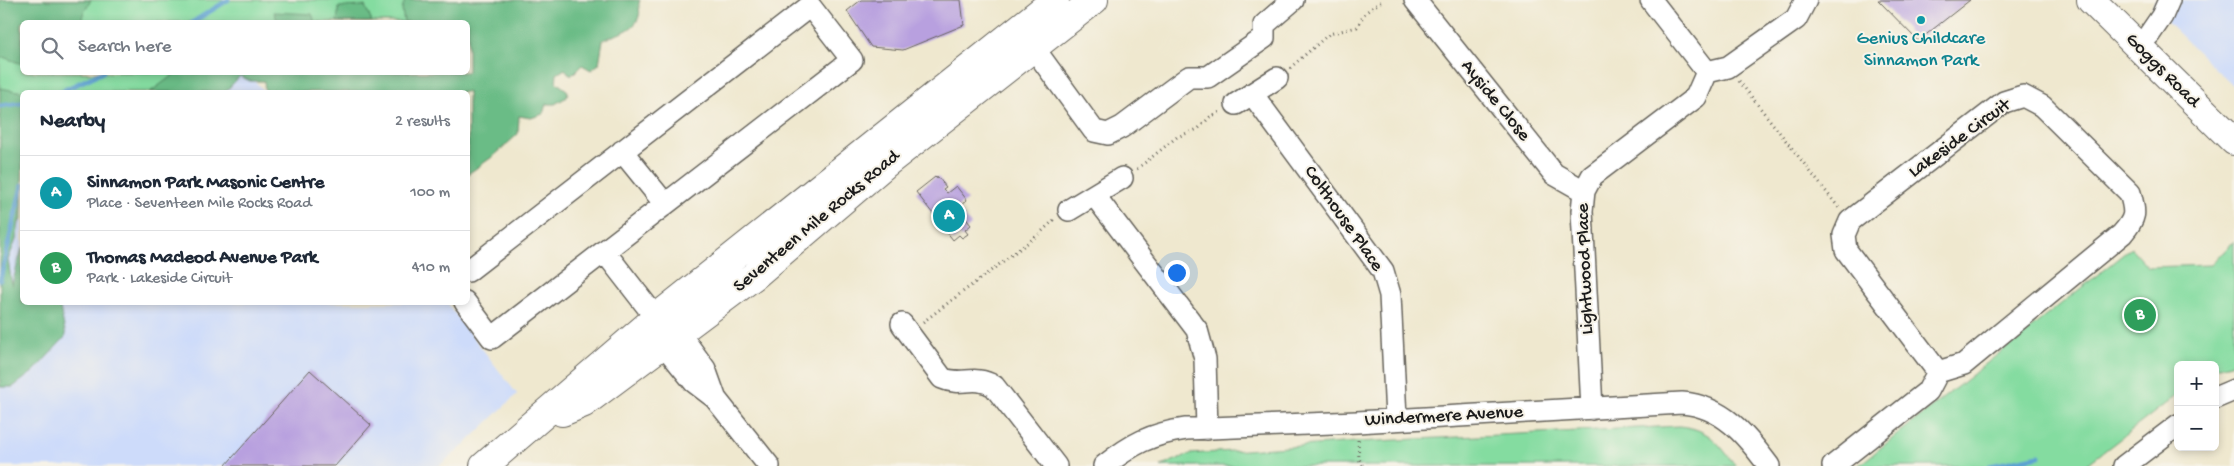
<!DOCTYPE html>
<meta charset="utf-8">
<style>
:root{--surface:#fff;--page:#f6f6f7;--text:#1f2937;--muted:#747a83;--line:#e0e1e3;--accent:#111827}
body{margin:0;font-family:"Gochi Hand",sans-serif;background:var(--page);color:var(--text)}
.controls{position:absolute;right:15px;bottom:15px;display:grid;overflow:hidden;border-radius:8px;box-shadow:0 2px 8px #0003}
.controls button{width:45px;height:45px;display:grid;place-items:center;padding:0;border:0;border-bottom:1px solid var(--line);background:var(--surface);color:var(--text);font:25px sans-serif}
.you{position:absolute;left:1176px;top:272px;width:18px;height:18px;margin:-12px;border:4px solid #fff;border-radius:50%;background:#1a73e8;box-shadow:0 0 0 8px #1a73e833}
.badge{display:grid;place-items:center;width:32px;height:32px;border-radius:50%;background:var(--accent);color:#fff;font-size:16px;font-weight:700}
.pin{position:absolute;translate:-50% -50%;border:2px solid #fff;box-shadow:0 1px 5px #0006}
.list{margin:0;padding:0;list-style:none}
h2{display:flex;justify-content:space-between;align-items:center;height:65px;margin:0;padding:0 20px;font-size:21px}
h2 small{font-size:16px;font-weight:400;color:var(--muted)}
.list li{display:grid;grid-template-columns:32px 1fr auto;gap:15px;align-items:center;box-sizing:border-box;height:75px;padding:0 20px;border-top:1px solid var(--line)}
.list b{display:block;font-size:19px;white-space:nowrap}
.list p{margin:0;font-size:16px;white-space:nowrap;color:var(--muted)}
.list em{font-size:16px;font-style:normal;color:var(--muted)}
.icon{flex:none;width:28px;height:28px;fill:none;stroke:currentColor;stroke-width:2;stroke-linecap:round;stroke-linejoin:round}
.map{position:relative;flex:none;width:2234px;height:466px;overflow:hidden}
.search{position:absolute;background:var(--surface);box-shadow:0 2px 8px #0003;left:20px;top:20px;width:450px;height:55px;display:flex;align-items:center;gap:12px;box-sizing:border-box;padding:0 18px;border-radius:8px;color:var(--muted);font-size:19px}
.panel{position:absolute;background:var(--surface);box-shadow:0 2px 8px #0003;left:20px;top:90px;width:450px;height:215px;border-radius:8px}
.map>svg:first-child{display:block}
</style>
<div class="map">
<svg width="2234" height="466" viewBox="0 0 2234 466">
<rect width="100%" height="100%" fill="#f7f3e8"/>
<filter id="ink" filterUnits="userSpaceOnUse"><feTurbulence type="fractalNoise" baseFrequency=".02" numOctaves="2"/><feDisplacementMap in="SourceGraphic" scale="10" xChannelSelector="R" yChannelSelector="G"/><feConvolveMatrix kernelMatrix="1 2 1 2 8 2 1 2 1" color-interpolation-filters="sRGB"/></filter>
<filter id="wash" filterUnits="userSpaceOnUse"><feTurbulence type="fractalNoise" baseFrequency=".0096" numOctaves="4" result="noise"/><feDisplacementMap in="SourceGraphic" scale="20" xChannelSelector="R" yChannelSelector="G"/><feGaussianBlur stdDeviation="1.12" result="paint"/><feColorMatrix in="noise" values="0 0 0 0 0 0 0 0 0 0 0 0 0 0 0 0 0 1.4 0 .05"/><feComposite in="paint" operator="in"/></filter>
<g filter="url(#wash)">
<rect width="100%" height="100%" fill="#efe8cf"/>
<path fill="#cddbfa" d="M 2155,0 L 2234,0 L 2234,87 L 2152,7 Z
M 240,72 L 247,73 L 265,92 L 211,92 Z
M 22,220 L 22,302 L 447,303 L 517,394 L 461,448 L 439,466 L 0,466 L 0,235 Z"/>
<path fill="#84dca0" stroke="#507c5e" d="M 0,0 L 498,0 L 468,22 L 22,22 L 22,72 L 240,73 L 211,92 L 22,92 L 22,220 L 0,235 Z
M 2234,241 L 2234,363 L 2215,368 L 2215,365 L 2178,365 L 2178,394 L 2085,466 L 1858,466 L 2131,248 L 2148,267 L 2211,265 Z
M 1679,426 C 1710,429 1718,443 1736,466 L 1161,466 L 1190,454 L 1357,442 Z"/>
<path fill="#6bbc86" stroke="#446c51" d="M 0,0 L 91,0 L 83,14 L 81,22 L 22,22 L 22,64 L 3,57 L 0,58 Z
M 405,0 L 640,0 C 637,6 641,10 639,16 C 636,31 615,34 603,40 L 599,64 L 591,70 L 582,65 L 571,76 L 565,69 L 557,74 L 556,82 L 568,91 L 567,97 L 555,104 L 546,104 L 543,114 L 531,118 L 519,116 L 518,134 L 495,155 L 468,174 L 468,92 L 265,92 L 264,81 L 250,81 L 240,76 L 225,92 L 150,92 L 176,73 L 468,72 L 468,22 L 404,22 L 402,10 Z
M 365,6 L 372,22 L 337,22 L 339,7 Z
M 274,12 L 312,14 L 315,22 L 278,22 Z
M 0,88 L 23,92 L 22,207 L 16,240 L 8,260 L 12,285 L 22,248 L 22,302 L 59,303 L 66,336 L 34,371 L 13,387 L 0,387 Z"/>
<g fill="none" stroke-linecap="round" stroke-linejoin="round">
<path stroke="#5ca1d1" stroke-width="5" d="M 193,22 L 228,0
M 60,92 L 103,72
M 0,106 L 22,103
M 0,280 L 22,185
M 1990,466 L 2039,456"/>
</g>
<g id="blocks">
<path fill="#b8a0df" d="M 861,0 L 961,0 L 964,25 L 903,50 L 871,47 L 847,11 Z
M 1878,0 L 1970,0 L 1918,41 Z
M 935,177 L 936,178 L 938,177 L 946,187 L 943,189 L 947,193 L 956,186 L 967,200 L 957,208 L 971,225 L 965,230 L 968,234 L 962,238 L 959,235 L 953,240 L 916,192 Z
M 310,370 L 371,425 L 335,466 L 225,466 Z"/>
</g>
</g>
<g filter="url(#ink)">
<use href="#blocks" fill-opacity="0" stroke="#66635b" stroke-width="1"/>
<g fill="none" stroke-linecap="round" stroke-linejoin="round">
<g stroke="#66635b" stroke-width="24">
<path id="minor" d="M 1415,0 L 1554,174 L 1584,191
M 1651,0 L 1707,72
M 2149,35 L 2162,16 L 2169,0
M 1033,47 L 1094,131 L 1108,134 L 1122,127 L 1189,77 L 1208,77 L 1264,38 L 1264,25 L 1293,0
M 1253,95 L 1383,271 L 1390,295 L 1396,418
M 1236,104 L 1277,78
M 622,151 L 665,204
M 1095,196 L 1197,330 L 1205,359 L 1207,429
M 1069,210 L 1122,178
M 604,251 L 663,327 L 664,345 L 694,382 L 715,398 L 769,466
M 465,302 L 492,338 L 852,60 L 810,6 L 468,271
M 902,324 L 942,378 C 962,387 973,374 994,386 L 1056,466
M 665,328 L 679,333 L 705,369 L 715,397
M 2215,398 L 2234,390
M 1592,409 L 1582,211 L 1584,191 L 1592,176 L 1696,97 L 1707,72 L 1728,67 L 1796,19 L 1806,0
M 1104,466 C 1132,444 1150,434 1186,429 L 1357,422 L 1682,403 C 1723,406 1746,435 1769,466
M 1833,466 L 1928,391 L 1938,372 L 1964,364 L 2122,234 C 2136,218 2136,213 2130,193 L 2042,106 L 2023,96 L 2004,102 L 1850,221 L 1844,235 L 1846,250 L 1938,372
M 2124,466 L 2178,425"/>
</g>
<g stroke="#66635b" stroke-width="30">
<path id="major" d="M 2091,0 L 2234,141
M 562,412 L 584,403 L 754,276 L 884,165 L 1094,0
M 484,466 L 656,318 L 1055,0"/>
</g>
<path stroke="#66635b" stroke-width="3" stroke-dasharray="1 4" stroke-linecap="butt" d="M 1290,68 L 1329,34 L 1357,27 L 1365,13 L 1383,0
M 1739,81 L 1839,208
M 1137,169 L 1177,137 L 1198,129 L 1210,117 L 1222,111
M 923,322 L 1038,235 L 1054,220
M 1358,440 L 1359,459 L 1363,466"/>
<use href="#minor" stroke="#fff" stroke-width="21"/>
<use href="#major" stroke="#fff" stroke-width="28"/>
</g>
</g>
<circle fill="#0f9aa8" stroke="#f7f3e8" stroke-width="2" cx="1921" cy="20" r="5"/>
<g text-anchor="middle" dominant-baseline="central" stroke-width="4" stroke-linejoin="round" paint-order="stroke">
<g font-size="19" fill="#0d838f" stroke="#f7f3e8">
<text x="1921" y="39">Genius Childcare<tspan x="1921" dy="22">Sinnamon Park</tspan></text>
</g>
<g font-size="19" fill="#1c1c1c" stroke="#f7f3e8">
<text transform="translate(2162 71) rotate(45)">Goggs Road</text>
<text transform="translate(1495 101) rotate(51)">Ayside Close</text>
<text transform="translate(1960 139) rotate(-36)">Lakeside Circuit</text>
<text transform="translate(1343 219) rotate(55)">Colthouse Place</text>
<text transform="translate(817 222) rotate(-40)">Seventeen Mile Rocks Road</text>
<text transform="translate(1586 269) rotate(-92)">Lightwood Place</text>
<text transform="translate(1444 417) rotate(-3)">Windermere Avenue</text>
</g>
</g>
</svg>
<div class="controls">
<button>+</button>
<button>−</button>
</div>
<div class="you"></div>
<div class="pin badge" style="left:949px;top:216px;background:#0f9aa8">A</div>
<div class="pin badge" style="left:2140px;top:315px;background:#2e9e5b">B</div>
<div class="search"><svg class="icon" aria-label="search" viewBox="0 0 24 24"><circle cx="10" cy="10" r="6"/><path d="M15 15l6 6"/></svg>Search here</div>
<section class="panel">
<h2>Nearby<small>2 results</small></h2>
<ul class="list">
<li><span class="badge" style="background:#0f9aa8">A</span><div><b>Sinnamon Park Masonic Centre</b><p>Place · Seventeen Mile Rocks Road</p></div><em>100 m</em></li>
<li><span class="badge" style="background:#2e9e5b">B</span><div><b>Thomas Macleod Avenue Park</b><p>Park · Lakeside Circuit</p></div><em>410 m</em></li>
</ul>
</section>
</div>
